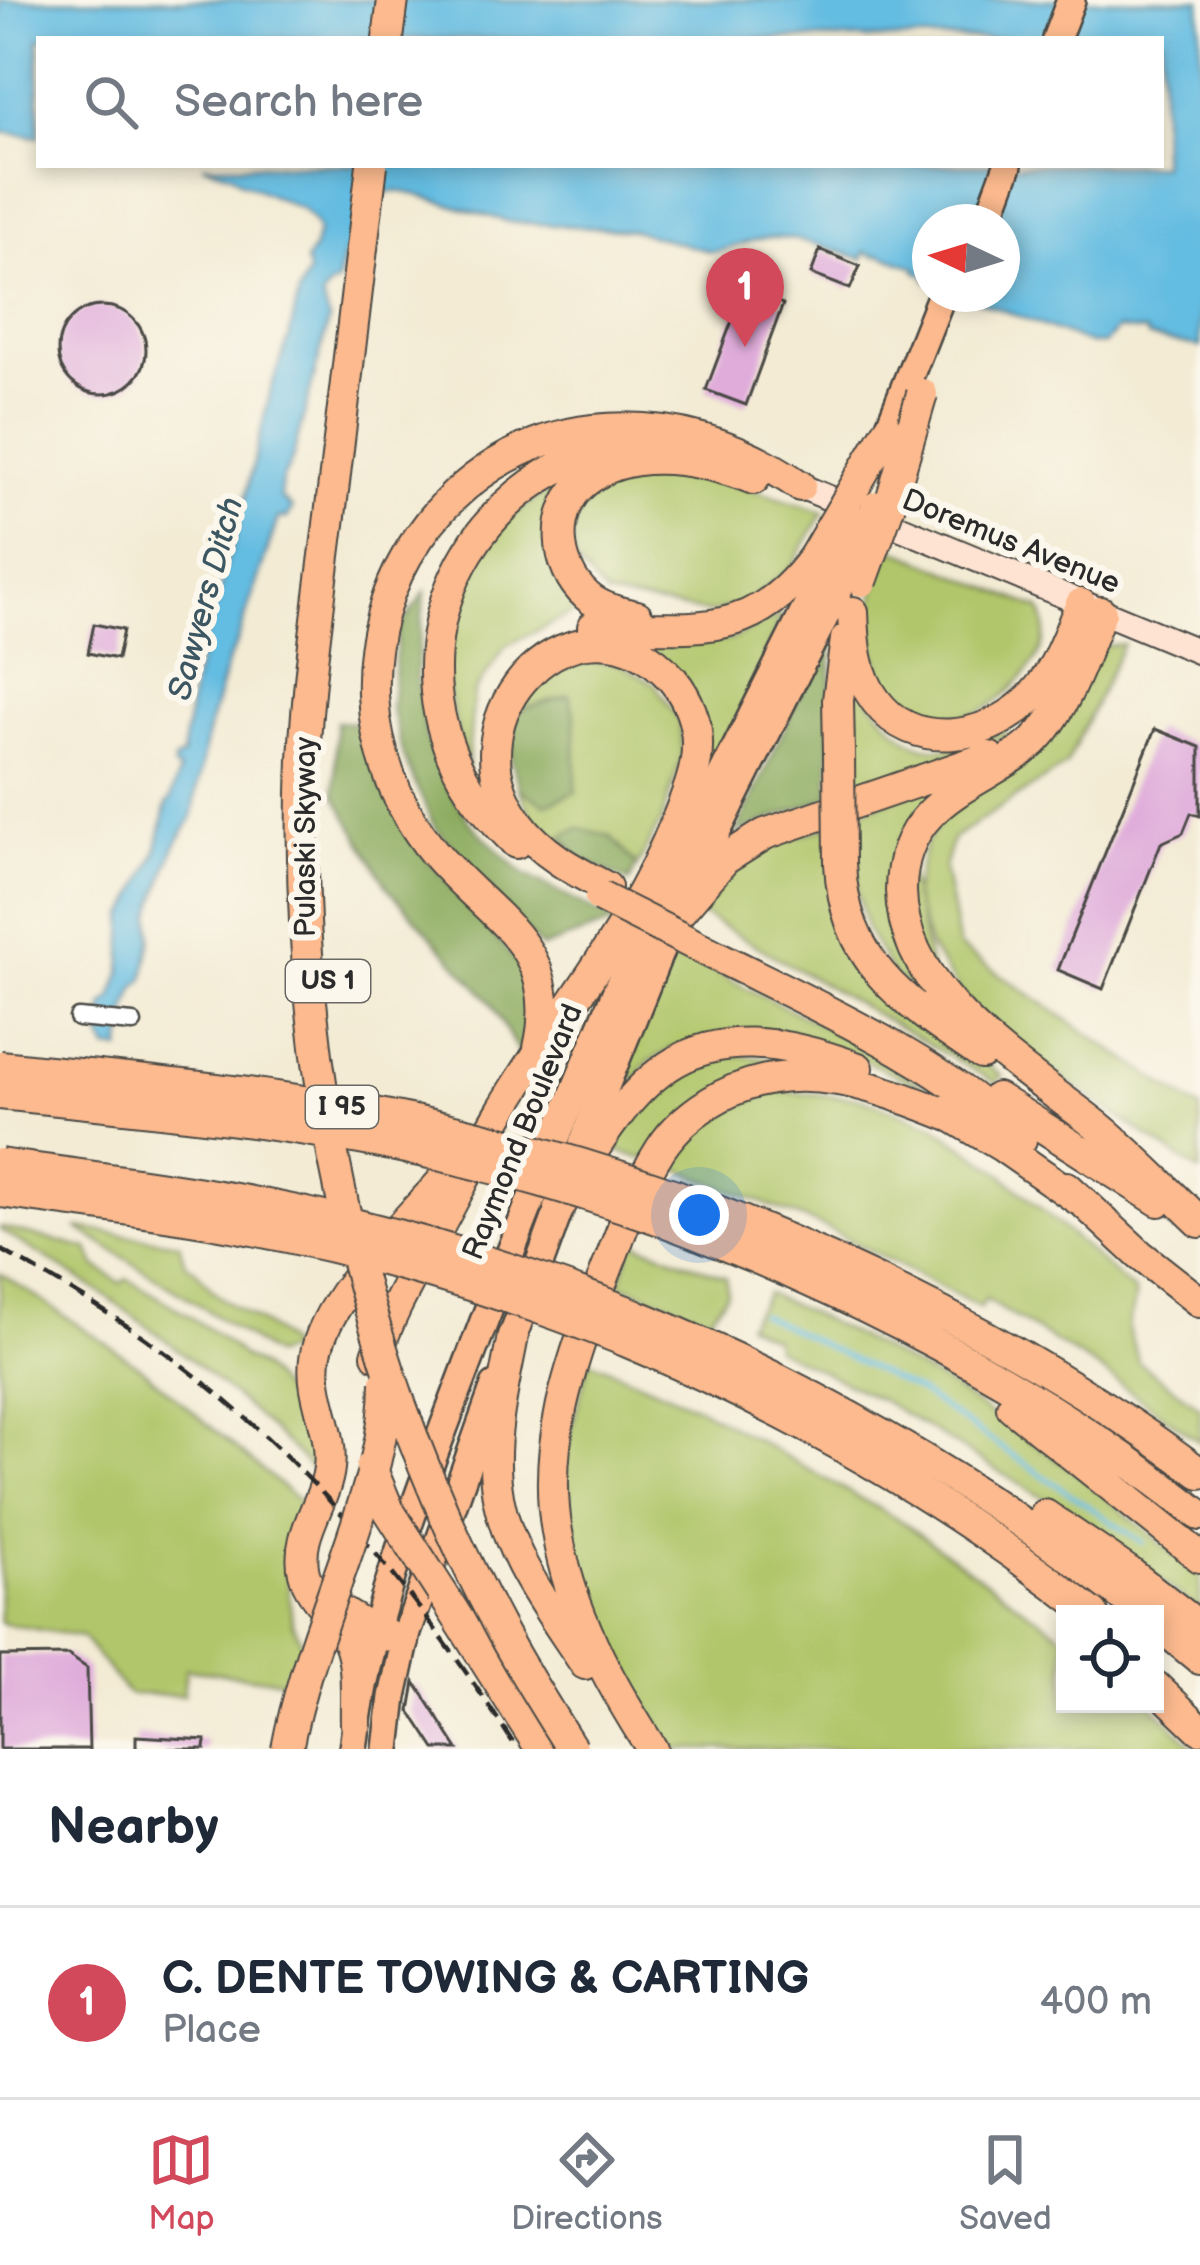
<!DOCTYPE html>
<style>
:root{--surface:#fff;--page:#f6f6f7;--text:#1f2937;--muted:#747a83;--line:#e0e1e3;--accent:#d1495b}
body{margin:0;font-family:"Balsamiq Sans",sans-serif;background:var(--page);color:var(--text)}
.controls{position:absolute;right:36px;bottom:36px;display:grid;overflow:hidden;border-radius:0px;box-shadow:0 6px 18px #0003}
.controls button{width:108px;height:108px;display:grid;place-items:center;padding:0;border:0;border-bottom:3px solid var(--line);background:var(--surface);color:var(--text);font:60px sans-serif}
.compass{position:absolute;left:912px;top:204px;width:108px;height:108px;border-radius:50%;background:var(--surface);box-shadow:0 6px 18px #0003;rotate:274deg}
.you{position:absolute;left:699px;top:1215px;width:42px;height:42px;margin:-30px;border:9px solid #fff;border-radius:50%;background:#1a73e8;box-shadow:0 0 0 18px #1a73e833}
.badge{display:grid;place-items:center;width:78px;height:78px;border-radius:50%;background:var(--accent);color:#fff;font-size:39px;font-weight:700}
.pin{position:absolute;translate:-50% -99px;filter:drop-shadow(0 3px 6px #0008)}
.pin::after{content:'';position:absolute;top:63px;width:42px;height:36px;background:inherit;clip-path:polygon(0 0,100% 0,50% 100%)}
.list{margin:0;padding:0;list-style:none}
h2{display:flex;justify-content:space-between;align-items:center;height:156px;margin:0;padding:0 48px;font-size:51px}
h2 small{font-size:39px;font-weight:400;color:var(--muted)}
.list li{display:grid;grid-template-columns:78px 1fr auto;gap:36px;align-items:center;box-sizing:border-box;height:192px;padding:0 48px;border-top:3px solid var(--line)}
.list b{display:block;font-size:45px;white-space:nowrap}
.list p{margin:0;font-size:39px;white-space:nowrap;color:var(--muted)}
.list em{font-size:39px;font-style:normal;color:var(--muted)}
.icon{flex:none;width:66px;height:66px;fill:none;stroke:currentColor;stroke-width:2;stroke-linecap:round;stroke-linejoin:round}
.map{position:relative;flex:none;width:1200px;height:1749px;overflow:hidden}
.search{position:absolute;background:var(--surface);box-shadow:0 6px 18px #0003;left:36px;right:36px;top:36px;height:132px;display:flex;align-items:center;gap:30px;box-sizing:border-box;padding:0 42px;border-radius:0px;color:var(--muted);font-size:45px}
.sheet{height:348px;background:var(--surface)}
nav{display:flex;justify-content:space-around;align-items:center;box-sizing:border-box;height:168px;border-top:3px solid var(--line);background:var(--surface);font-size:33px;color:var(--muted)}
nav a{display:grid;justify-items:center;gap:6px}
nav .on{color:var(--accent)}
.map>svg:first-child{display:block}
</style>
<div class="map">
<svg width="1200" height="1749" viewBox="0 0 1200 1749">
<rect width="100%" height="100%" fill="#fbf7ec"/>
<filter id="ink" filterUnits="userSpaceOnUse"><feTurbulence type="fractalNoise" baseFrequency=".00833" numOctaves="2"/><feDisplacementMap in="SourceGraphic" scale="24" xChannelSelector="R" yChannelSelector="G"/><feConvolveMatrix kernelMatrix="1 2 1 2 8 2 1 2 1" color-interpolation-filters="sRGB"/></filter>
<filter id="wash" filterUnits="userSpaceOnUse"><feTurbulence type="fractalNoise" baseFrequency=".004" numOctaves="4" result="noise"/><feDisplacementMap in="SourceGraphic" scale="48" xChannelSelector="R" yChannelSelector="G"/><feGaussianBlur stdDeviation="2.7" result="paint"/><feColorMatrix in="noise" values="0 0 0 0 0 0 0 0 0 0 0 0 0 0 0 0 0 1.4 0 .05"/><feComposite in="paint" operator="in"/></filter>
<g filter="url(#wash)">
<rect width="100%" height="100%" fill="#f3ebd4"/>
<path fill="#b1c66a" stroke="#6e784a" stroke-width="3" d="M 633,469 L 698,473 L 824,512 L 791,568 L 749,601 L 711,613 L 606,596 L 576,562 L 572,532 L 584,501 L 606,479 Z
M 576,472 L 560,493 L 581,609 L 506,646 L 474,692 L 467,769 L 441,664 L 453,602 L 488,532 Z
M 893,549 L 1040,609 C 1050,630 1045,649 1030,668 C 1016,686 997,706 974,713 C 910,731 868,678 872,619 C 873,604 874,587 879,574 C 882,565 888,557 893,549 Z
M 782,614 L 744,705 L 697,800 L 702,720 L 642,640 L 730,640 Z
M 1123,644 L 1066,765 L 953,838 L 944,868 L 959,947 L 1200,1109 L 1200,1172 L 1023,1052 L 968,1003 L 930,948 L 913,896 L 925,844 L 951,807 L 1105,646 Z
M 581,661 L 618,663 L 655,684 L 679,721 L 683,753 L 661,822 L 637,866 L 610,836 L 576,854 L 532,817 L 519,789 L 514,712 L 551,671 Z
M 855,683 C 910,747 919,768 1004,729 L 1007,736 L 853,791 Z
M 956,776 L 901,838 L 938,1004 L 895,977 L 867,931 L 856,886 L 852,814 Z
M 830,826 L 872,979 L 1002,1076 L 996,1083 L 687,906 L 755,850 Z
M 668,949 L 855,1042 L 939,1095 L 842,1050 L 673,1048 L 648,1062 L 635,1079 L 623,1073 Z
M 730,1054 L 789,1062 L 644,1159 L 605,1147 L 661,1084 Z
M 774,1091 L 861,1098 L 933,1125 L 996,1169 L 1135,1292 C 1136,1305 1132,1310 1129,1322 C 1126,1335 1137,1349 1138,1362 L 1200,1407 L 1200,1442 L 1098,1368 L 985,1299 L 981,1308 L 824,1227 L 665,1164 L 712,1116 Z
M 0,1227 L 88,1249 L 95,1266 L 121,1283 L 128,1279 C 167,1303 211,1326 244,1358 C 259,1362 283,1389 290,1404 L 298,1402 L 308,1412 L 320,1473 L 312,1469 C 250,1407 183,1350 111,1300 C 76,1275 37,1253 0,1230 Z
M 77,1228 L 179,1243 L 185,1263 C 201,1271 205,1286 220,1297 C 246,1316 271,1323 291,1350 L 273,1355 L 198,1304 Z
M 633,1242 L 726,1277 L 727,1293 L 709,1318 L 619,1284 Z
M 0,1273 L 135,1363 L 306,1507 L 286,1565 L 292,1622 L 305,1649 L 294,1682 L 186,1669 L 183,1695 L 128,1694 L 82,1637 L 0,1623 Z
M 767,1293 L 841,1328 L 943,1382 L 1074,1471 L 1200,1576 L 1200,1610 L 1071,1515 L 883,1401 L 775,1348 L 774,1339 L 747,1324 Z
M 589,1360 L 696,1406 L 902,1522 L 1065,1637 L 1065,1704 L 1151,1704 L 1196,1749 L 672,1749 L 587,1604 L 563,1462 Z"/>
<path fill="#8cab5e" stroke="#5c6b44" stroke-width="3" d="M 425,592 L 416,675 L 427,740 L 449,789 L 471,824 L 522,873 L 616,922 L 541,948 L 434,826 L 403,756 L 391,707 L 398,630 Z
M 832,626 L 829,797 L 736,833 Z
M 569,695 L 575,716 L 576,792 L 546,804 L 519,789 L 511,758 L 514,712 Z
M 336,722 L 357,723 L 365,733 L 406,834 L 529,976 C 531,1004 528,1027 519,1054 L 490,1001 L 388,888 L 335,795 Z
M 579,828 L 610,836 L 637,866 L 629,882 L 577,857 L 563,835 Z"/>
<path fill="#64bce1" stroke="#487486" stroke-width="3" d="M 0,0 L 1200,0 L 1200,347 L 1148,337 L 1146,332 L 1117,329 L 1104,344 L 1090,344 L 961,294 L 1002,294 L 1002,222 L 930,222 L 930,281 L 926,279 L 927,275 L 916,271 L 917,268 L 879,254 L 877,256 L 865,252 L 863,259 C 833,250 800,236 768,238 C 749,239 732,250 712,252 L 632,230 L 509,222 L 418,195 L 398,191 L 375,193 L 355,243 L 344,255 L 337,283 L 329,287 L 322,298 L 329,320 L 292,460 L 282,480 L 280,497 L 292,509 L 287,518 L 278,518 L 237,643 L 227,663 L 207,734 L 192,818 L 174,848 L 151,915 L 152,937 L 144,979 L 135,988 L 128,1007 L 121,1050 L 108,1049 L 102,1039 L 104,1005 L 112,998 L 122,970 L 125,918 L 156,853 L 167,803 L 170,801 L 179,771 L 174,767 L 174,761 L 182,756 L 193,682 L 210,619 L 218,602 L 224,567 L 234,544 L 272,385 L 289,338 L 299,293 L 308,273 L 306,261 L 314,248 L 318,231 L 314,222 L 302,209 L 241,182 L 232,174 L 203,165 L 1161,165 L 1161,39 L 39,39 L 39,137 L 0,132 Z"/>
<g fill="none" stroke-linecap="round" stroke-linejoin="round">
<path stroke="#64bce1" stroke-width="4.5" d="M 760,1314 L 919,1392 L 1143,1543"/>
</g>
<g id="blocks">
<path fill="#e0addb" d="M 820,250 L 860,266 L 850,289 L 811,274 Z
M 744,289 L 783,304 L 746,405 L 706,390 Z
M58 350a44 44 0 1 1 88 0a44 44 0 1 1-88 0Z
M 94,624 L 123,630 L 117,659 L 88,653 Z
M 1155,729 L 1200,747 L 1200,816 L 1191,813 L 1183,833 L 1161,843 L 1103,989 L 1058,970 Z
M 68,1655 L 87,1668 L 89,1749 L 0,1749 L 0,1656 Z
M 415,1682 L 458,1749 L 435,1749 L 410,1711 Z
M 136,1736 L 206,1740 L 205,1749 L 136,1749 Z"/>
</g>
</g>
<g filter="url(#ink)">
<use href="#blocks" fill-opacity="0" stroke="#494844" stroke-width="3"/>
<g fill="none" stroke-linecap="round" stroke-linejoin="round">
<g stroke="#494844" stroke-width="21">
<path id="minor" d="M 78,1018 L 133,1023"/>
</g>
<g stroke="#494844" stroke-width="28">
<path id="secondary" d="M 800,486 L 1200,652"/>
</g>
<g stroke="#494844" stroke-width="32">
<path id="primary" d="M 353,1749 C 367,1626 417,1497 461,1382 C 516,1236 572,1092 635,949
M 387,1749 L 393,1697 L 407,1633 L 495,1386"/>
</g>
<g stroke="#494844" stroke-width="32">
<path id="trunk" d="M 1056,39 L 1071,0
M 987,222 L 1008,165
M 888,430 L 942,294
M 635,949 L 827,567
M 513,1336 L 594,1114 L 672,921 L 844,578"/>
</g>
<g stroke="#494844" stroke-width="34">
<path id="motorway" d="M 388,39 L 393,0
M 853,612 C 854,643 856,675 876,701 C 913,751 985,740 1026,702 C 1055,676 1066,639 1081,604
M 1101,612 C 1084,653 1066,711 1033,742 C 1002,770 958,784 929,815 C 909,836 901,863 901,891 C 903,999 1025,1068 1100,1128 C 1135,1157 1167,1191 1200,1222
M 637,616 C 620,613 600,608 587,596 C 554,567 550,509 586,481 C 632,444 704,460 754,479
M 593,627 C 688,624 749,646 813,558
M 839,753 L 838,700 L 846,639
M 516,843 C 489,816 466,790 452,755 C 394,614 491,458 641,443
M 840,863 C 844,964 904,1002 981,1054
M 672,921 L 725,859 L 765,834 L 989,757
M 703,949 C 805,1001 941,1059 1021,1140
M 539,1048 C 563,944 489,919 433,851 C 359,761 352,633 419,537 C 459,479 522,438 593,430 C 668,422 739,443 800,486
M 997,1098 L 1159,1201
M 943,1111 L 1003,1147 L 1079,1200
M 1067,1187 L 1140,1255 L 1200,1302
M 676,1195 C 862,1265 1040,1354 1200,1473
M 559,1208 C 638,1068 690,1005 858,1068
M 666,1222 C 857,1294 1039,1388 1200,1515
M 634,1314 C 819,1390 989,1489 1145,1614
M 513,1336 C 504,1384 491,1434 496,1483 C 503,1551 549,1609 585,1664
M 623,1340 C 791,1410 950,1501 1093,1614
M 377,1355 C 390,1311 415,1272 436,1232 C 458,1192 478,1151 501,1112 C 561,1011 634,929 678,817 C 687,794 697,771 697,747 C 698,723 688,698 673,680 C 581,574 438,714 519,823 C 541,853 573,870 606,887
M 1012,1407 L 1200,1557
M 1045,1515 L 1129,1572 L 1200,1627
M 442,1593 L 541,1749
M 329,1604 L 360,1623 L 404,1642
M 1155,1622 L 1200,1659
M 1155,1686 L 1200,1729
M 356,1724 C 355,1697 360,1659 345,1634 C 333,1613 310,1597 304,1573 C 295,1534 325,1504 329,1468 C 334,1430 310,1398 315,1359 C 324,1292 417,1214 460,1161
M 652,1749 C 609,1682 570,1612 557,1532 C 542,1445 570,1364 601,1284 C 619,1239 634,1191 660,1150 C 675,1126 697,1109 721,1096 C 801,1054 882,1089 958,1119"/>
</g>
<use href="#minor" stroke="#fff" stroke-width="16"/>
<use href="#secondary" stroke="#fee3d2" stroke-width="24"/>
<use href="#primary" stroke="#fcba8e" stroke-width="27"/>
<use href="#trunk" stroke="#fcba8e" stroke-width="27"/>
<use href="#motorway" stroke="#fcba8e" stroke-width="30"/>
<path stroke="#2b2b2b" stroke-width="4.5" stroke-dasharray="18 9" stroke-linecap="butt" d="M 0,1249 C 61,1284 123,1320 179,1363 C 317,1468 424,1603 517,1749"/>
<g stroke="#494844" stroke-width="32" stroke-linecap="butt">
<path id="trunk-bridge" d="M 827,567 L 850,516
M 844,578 L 876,505"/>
</g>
<g stroke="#494844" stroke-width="34" stroke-linecap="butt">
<path id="motorway-bridge" d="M 372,165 C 358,282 344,399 330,516 C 320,597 308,678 304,759 C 292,1060 356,1358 498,1625 C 520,1667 546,1708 572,1749
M 813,558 L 888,430
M 862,581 L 890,504 L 922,394
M 839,753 L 840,863
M 600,897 L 703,949
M 0,1066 C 110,1077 220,1087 329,1105 C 447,1124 563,1156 676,1195
M 0,1094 C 134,1108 269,1120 401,1147 C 491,1165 580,1191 666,1222
M 0,1164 C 119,1180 237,1195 354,1224 C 450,1247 542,1278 634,1314
M 0,1192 C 70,1202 140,1210 209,1222 C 351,1246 489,1286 623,1340
M 371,1467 L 389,1511 L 442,1593
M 287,1749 C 300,1679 327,1612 350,1544 C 368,1490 386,1439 386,1381"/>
</g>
<use href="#trunk-bridge" stroke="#fcba8e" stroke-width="27"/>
<use href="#motorway-bridge" stroke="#fcba8e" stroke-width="30"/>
</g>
</g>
<g text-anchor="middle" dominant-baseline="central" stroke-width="12" stroke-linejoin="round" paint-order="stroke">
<g fill="#fbf7ec" stroke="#696865" stroke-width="3">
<rect x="286" y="960" width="84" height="42" rx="9"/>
<rect x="306" y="1086" width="72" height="42" rx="9"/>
</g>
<g font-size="27" font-weight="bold" fill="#2b2b2b">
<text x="328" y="981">US 1</text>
<text x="342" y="1107">I 95</text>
</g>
<g font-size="30" fill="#2b2b2b" stroke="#fbf7ec">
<text transform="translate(1011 542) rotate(22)">Doremus Avenue</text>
<text transform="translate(306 837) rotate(-90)">Pulaski Skyway</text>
<text transform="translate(523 1132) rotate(-68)">Raymond Boulevard</text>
</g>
<g font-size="33" font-style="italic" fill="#3c5662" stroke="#fbf7ec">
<text transform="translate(206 599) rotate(-75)">Sawyers Ditch</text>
</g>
</g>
</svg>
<div class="controls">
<button><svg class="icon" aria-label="locate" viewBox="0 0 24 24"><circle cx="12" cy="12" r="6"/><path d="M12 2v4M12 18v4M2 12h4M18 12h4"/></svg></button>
</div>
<svg class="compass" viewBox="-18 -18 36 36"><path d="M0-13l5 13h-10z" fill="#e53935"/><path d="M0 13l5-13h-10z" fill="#747a83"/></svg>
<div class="you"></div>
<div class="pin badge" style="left:745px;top:347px">1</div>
<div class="search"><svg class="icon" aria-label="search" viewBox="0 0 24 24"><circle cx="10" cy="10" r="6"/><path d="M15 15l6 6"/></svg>Search here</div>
</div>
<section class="sheet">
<h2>Nearby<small></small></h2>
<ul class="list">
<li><span class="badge">1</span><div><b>C. DENTE TOWING &amp; CARTING</b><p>Place</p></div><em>400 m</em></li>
</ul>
</section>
<nav>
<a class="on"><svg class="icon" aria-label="map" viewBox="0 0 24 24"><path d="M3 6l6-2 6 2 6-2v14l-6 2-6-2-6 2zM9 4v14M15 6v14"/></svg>Map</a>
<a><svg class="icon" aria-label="directions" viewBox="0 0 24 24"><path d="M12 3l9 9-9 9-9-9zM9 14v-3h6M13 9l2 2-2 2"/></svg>Directions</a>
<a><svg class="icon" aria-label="saved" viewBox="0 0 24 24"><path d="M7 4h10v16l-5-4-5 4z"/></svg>Saved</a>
</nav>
